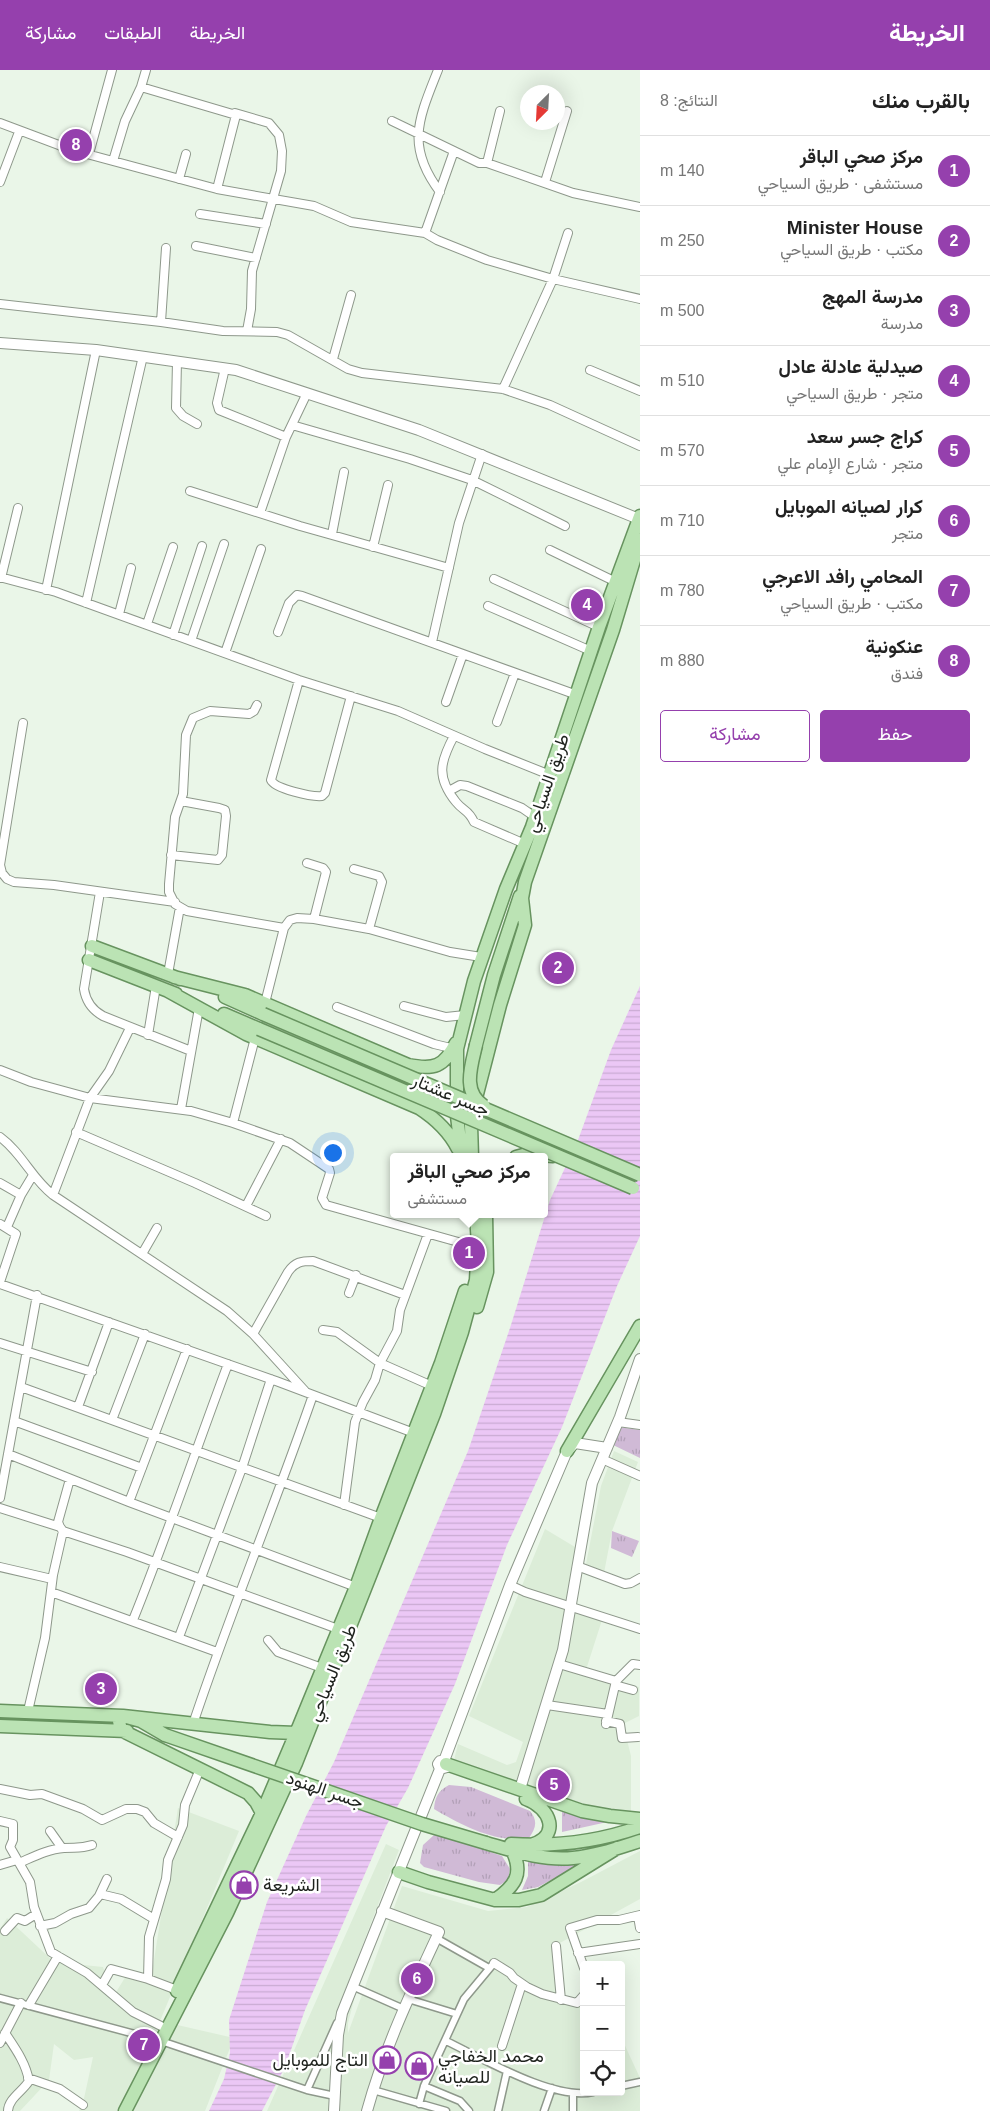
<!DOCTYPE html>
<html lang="ar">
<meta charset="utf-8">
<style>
:root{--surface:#fff;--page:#f2f2f2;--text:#222;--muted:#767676;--line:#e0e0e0;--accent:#9540ad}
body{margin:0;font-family:Helvetica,Vazirmatn,sans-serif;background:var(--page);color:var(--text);direction:rtl}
.controls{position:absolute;right:15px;bottom:15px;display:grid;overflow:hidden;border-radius:5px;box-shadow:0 5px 20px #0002}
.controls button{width:45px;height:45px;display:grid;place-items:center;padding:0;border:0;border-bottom:1px solid var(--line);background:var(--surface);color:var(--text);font:25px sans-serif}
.compass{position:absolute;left:520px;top:15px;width:45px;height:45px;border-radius:50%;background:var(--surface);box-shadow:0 5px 20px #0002;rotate:204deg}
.you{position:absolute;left:332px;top:1082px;width:18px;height:18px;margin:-12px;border:4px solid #fff;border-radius:50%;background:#1a73e8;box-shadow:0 0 0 8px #1a73e833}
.badge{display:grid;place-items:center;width:32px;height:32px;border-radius:50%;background:var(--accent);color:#fff;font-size:16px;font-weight:700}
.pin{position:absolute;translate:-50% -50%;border:2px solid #fff;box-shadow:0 1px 5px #0006}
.popup{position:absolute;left:390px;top:1083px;width:158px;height:65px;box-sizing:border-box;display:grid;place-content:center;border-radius:5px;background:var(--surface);filter:drop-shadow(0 1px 4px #0005);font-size:16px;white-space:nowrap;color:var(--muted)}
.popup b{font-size:19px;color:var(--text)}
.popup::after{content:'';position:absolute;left:50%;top:100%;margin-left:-10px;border:10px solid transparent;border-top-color:var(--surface)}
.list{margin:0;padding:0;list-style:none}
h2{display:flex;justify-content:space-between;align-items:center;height:65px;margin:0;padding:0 20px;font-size:21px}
h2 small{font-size:16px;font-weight:400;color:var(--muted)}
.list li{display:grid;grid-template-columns:32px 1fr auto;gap:15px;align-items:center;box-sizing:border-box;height:70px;padding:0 20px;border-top:1px solid var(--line)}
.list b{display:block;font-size:19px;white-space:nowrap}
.list p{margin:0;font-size:16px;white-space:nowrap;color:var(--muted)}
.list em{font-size:16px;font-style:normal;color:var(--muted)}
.actions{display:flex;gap:10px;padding:15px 20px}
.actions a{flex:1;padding:11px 0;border:1px solid var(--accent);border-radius:5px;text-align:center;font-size:18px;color:var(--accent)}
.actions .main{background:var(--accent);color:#fff}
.icon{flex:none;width:28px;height:28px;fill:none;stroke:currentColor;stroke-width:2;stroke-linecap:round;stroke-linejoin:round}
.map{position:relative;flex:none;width:640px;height:2041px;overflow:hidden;direction:ltr}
header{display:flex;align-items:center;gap:30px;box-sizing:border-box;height:70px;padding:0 25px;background:var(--accent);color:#fff}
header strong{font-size:24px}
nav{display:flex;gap:28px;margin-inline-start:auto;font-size:18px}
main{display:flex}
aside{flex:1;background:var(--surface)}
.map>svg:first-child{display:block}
</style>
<header>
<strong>الخريطة</strong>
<nav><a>الخريطة</a><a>الطبقات</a><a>مشاركة</a></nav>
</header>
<main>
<aside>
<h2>بالقرب منك<small>النتائج: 8</small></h2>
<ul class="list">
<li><span class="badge">1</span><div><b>مركز صحي الباقر</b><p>مستشفى · طريق السياحي</p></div><em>140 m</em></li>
<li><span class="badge">2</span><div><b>Minister House</b><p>مكتب · طريق السياحي</p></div><em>250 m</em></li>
<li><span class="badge">3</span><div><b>مدرسة المهج</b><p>مدرسة</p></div><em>500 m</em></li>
<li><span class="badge">4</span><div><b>صيدلية عادلة عادل</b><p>متجر · طريق السياحي</p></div><em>510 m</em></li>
<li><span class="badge">5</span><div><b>كراج جسر سعد</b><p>متجر · شارع الإمام علي</p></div><em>570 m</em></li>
<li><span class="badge">6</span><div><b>كرار لصيانه الموبايل</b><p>متجر</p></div><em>710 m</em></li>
<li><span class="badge">7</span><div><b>المحامي رافد الاعرجي</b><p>مكتب · طريق السياحي</p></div><em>780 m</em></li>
<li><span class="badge">8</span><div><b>عنكونية</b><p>فندق</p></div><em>880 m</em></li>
</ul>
<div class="actions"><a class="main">حفظ</a><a>مشاركة</a></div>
</aside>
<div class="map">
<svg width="640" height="2041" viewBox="0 0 640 2041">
<defs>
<pattern id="park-tufts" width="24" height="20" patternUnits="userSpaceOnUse" patternTransform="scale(1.25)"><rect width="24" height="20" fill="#d0bad6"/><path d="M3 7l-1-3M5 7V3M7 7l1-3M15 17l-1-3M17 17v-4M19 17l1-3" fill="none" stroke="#b2a0b7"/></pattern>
<pattern id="water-rules" width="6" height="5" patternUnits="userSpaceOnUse" patternTransform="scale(1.25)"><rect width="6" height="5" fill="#ebc7f5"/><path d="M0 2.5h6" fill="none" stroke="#c9abd2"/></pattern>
</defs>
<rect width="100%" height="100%" fill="#eaf6e8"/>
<path fill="#dcedd8" d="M 614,1381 L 638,1392 L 612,1461 L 604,1503 L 586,1494 L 601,1416 Z
M 545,1459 L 575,1477 L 577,1544 L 602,1550 L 585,1603 L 639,1617 L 639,1646 L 623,1654 L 631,1686 L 631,1748 L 453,1694 L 458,1674 L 507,1695 L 516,1692 L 523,1672 L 469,1646 Z
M 178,1738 L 239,1761 L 160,1951 L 234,1968 L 205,2041 L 79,2041 L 83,2033 L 93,1987 L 74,1990 L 54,1974 L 49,2010 L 20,2041 L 0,2041 L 0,1859 L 7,1848 L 54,1892 L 103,1897 L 113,1927 L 126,1906 L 151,1909 Z
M 386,1774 L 399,1780 L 343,1926 L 354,1930 L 348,1953 L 348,1963 L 402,1816 L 488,1841 L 527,1837 L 581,1812 L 640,1781 L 640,1829 L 558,1874 L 562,1928 L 584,1937 L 584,2022 L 621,2022 L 621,1967 L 640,2008 L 640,2041 L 267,2041 Z"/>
<path fill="url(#park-tufts)" d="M 618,1357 L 640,1360 L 640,1388 L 611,1374 Z
M 612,1461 L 639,1471 L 632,1487 L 611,1478 Z
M 449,1715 L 471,1717 L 530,1741 C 538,1751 536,1758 529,1768 C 497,1774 461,1755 434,1739 C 435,1727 438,1721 449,1715 Z
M 562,1739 L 612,1751 L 562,1762 Z
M 434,1765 L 452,1769 L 502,1786 L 510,1799 L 508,1810 L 500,1815 L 479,1812 L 424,1797 L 420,1793 L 423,1775 Z
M 528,1790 L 589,1790 L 538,1817 L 522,1820 L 528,1806 Z"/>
<path fill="url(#water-rules)" d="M 640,916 L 640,1166 L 617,1216 L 562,1357 L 507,1475 L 455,1614 L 408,1718 L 386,1756 L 305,1940 L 285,1997 L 262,2041 L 209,2041 L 224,2009 L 230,1983 L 229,1950 L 267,1832 L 306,1746 L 334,1692 L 468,1381 L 510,1258 L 550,1130 L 578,1070 L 611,980 Z"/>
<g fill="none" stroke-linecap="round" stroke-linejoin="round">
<g stroke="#8e988b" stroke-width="9">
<path id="pedestrian" d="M 436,1868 L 489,1898
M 352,1916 L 404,1939
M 0,1928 L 161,1971 L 307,2020 L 335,2026
M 408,1929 L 457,1944
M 446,1971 C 482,1988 554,2031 593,2022
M 424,2016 L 460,2031 L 469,2041
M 621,2016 L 640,2012
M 307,2020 L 337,1953
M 373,2020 L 446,2041
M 419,2034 L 424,2016 L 464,1929 L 494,1893
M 498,2041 L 507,2001
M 544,2041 L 552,2018
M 573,2041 L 573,2023"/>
</g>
<g stroke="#8e988b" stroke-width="10">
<path id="minor" d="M 146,0 L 141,17 L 236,45 L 217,119
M 438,0 C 419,48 405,76 440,122
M 235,43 L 269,53 L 279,65 L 282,81 L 281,101 L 252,201 L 251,239 L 247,261
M 392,51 L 479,93 L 487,93 L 573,123 L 640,137
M 0,53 L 72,80 L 217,119 L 314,136 L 351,152 L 425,163 L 437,170 L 487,190 L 553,209 L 640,229
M 89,84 L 112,0
M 113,91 L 125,51 L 141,17
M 487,93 L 500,41
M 179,109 L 186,84
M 0,112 L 19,62
M 545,112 L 567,41
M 200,144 L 266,154
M 425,163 L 454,81
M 196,176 L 256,188
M 0,234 L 161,252 L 223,261 L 277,262 L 288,265 L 348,299 L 362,303 L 503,319 L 550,335 L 640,376
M 161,252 L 166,178
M 333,289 L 351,225
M 177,291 L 176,338 L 183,346 L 197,354
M 225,298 L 217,333 L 219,340 L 286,367
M 590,300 L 640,321
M 503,319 L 553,209 L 568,163
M 292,355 L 410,389 L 472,410 L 565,456
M 190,421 L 300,456 L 449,498
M 260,443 L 286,367 L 307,323
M 332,464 L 344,402
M 373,477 L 388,415
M 550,480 L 616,512
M 0,507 L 56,522 L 299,610 L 398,641 L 485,679 L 550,705
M 1,508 L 18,438
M 494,509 L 599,557
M 46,520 L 96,280
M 86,533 L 143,286
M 488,536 L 591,581
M 119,544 L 131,498
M 147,554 L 173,477
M 278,562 L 289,533 L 297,525 L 302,526 L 577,625
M 173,565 L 202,476
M 191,571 L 224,474
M 432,572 L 459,453 L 482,384
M 225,583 L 261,479
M 299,610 L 271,710 C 275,719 312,727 322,726 L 325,723 L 351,626
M 446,632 L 463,584
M 257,635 L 254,641 L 249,644 L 210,641 L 193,648 L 186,665 L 183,724 L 175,747 L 169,814 L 169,822 L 175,834 L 187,841 L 284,858
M 497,652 L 515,603
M 23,653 L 0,795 L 2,803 L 7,809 L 14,812 L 54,815 L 175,832
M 454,666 C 440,692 436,707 456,732 C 464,742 468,739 474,752 L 525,774
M 449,721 L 460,715 L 467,716 L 522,738 L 535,747
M 171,785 L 218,790 L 222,785 L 226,746 L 225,740 L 219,738 L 181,731
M 307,793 L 323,798 L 326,802 L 314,849
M 354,799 L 379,806 L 382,812 L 369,859
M 100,822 L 84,919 C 86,932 92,940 103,946 L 191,981
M 168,904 L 180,837
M 265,933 L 284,858 L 290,850 L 297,848 L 314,849 L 369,859 L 450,882 L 481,887
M 404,936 L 446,947 L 465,945
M 337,937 L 434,974 L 455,979
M 148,965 L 156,916
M 0,1000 L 31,1012 L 90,1028 L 191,1041 L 233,1053 L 290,1073 L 329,1099 L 330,1103 L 322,1128 L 326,1135 L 469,1175
M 181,1039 L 199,938
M 233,1053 L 255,968
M 76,1062 L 195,1113 L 266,1146
M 0,1067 C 22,1083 32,1109 53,1125 L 227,1241 L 253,1264 L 305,1321
M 0,1113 L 21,1125
M 53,1125 L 90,1028 L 109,1001 L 130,958
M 246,1136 L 281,1069
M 0,1154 L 16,1164 L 0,1212
M 7,1157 L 21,1125 L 33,1105
M 142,1184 L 157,1158
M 0,1214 L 276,1311 L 414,1363
M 349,1223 L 356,1205
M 323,1260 L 337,1262 L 380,1293 L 432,1316
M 253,1264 L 288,1202 C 295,1192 301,1191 313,1191 L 405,1225
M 0,1273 L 92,1302
M 21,1317 L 381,1448
M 78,1337 L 109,1252
M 112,1350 L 145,1264
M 14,1351 L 142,1398
M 618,1352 L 640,1355
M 8,1384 L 129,1432 L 356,1517
M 602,1389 L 640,1406
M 70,1409 L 58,1452 L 60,1457 L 63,1461 L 127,1482 L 338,1559
M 0,1428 L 37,1225
M 129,1432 L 187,1279
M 344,1435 L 355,1352 L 363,1332 L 375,1310 L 380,1293 L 397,1261 L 400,1240 L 428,1164
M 0,1438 L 60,1457
M 577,1496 L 625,1514 L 631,1513 L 640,1508
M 0,1497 L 52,1509
M 510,1515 L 525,1522 L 640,1559
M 51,1522 L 217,1582
M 133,1550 C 167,1466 196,1379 228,1294
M 179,1567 L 242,1398 L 271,1309
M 268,1570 L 278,1582 L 322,1598
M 559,1594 L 616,1611
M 615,1615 L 633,1620
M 547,1635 L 608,1644
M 28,1641 L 45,1568 L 53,1505 L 63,1461
M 606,1651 L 620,1654 L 622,1668 L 638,1667
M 193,1654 C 230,1543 275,1435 313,1325
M 606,1654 L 616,1611 L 633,1594 L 640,1595
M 0,1719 L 30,1725 L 42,1724 L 83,1739 L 102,1750 L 126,1739 L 137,1739 L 145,1742 L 154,1753 L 178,1767
M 0,1751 L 13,1754 L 13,1770 L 10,1777 L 30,1812 L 34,1837 L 51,1882 L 87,1903 L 133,1942 L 161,1956
M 50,1761 L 62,1778
M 19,1793 C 33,1787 48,1779 64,1778 C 76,1777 80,1779 92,1775
M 0,1795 L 17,1790
M 100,1824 L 121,1829 L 154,1849
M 638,1846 L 640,1858
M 40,1856 L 55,1853 L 71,1844 L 89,1838 L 99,1826 L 107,1809
M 5,1861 L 17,1848 L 25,1851 L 36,1844
M 556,1876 L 561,1930
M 578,1883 L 640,1874
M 494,1893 L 510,1903 L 514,1908 L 527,1917 L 542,1924 L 577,1933 L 584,1925
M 584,1898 L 570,1858 L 597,1850 L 619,1850 L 640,1845
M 148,1909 L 149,1867 L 166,1809 L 168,1790 L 183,1755 L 185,1735 L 200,1699
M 102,1915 L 111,1899 L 148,1909 L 177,1920
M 29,1935 L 58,1886
M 5,1963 C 15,1978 26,1993 29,2011 C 23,2021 8,2029 8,2041
M 0,1973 L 21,1933
M 502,1976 L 522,1914
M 28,2008 L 60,2019 L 83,2035"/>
</g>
<g stroke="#8e988b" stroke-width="12">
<path id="tertiary" d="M 0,273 L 96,280 L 236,300 L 419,360 L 639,449
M 444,1691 L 510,1515 L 567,1381 L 575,1373 L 607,1378
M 520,1719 L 563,1580 L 592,1413 L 620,1347 L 640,1289
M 334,2041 L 338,1965 L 342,1943 L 440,1699 L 438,1694 L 440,1691 L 444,1691 L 447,1697 L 440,1699
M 367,2041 C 384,1979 412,1920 439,1862 L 382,1841"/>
</g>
<g stroke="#67935f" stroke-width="15">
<path id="primary" d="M 92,876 L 180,909
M 89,890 L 176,924
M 174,907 L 245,925 L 408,995 C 434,1000 444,997 456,973
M 168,921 L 246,964 L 419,1038 C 436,1049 449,1061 458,1079
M 225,927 L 263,944
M 224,944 L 259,959
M 476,975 L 494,905 L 520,826
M 462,1087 L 457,1046 L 457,979 L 474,911 L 506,819 L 532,757 L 599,557 L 640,446
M 472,1087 L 471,1055 L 477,1024 L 500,935 L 525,855 L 522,828 L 525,812 L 613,560 L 640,470
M 516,1087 L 527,1084 L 553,1086
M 477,1237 L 487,1202 L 486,1144
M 567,1381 L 640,1256
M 0,1641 L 123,1646 L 141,1651 L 165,1665
M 0,1656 L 127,1661
M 446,1694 L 582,1741 L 610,1746 L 640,1749
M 526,1729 C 551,1738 561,1766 531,1775
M 262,1743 L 256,1732 L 248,1723 L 121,1660 L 119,1651 L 123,1646 L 270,1662 L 296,1663
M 486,1773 C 514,1781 543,1791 573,1788 C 596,1786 618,1778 640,1771
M 511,1774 C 556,1777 597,1772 640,1757
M 399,1802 L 428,1812 L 495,1830 L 519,1830 L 541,1825 L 617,1778
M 495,1830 C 515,1816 524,1804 512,1780
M 177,1921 L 262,1743 L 299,1656 L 356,1517 L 381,1448 L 441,1293 L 465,1221
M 125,2041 L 227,1843 L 296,1693 L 434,1344 L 462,1262 L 476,1210 L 478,1175 L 476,1144"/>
</g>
<use href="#pedestrian" stroke="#fff" stroke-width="6"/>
<use href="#minor" stroke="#fff" stroke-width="8"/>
<use href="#tertiary" stroke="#fff" stroke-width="10"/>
<use href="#primary" stroke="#bbe3b4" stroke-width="12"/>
<g stroke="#67935f" stroke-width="15" stroke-linecap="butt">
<path id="primary-bridge" d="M 263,944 L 640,1105
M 259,959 L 633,1118
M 476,975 C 471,997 462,1022 484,1036
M 165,1665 L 422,1754 L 486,1773"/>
</g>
<use href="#primary-bridge" stroke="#bbe3b4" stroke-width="12"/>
</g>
<defs>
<g id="shop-ring" transform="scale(1.4375)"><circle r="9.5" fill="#fff" stroke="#9540ad" stroke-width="1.5"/><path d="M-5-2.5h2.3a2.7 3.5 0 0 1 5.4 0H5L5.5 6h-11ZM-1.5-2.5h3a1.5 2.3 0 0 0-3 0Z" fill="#9540ad"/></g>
</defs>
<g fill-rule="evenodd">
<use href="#shop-ring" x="244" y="1815"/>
<use href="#shop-ring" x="387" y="1990"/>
<use href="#shop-ring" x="419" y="1996"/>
</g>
<g text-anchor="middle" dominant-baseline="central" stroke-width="5" stroke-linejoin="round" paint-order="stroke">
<g font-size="18" fill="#1e221d" stroke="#fff">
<text transform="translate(547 713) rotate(-71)">طريق السياحي</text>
<text transform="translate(451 1025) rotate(23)">جسر عشتار</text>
<text transform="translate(332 1603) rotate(-68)">طريق السياحي</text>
<text transform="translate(325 1720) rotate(19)">جسر الهنود</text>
</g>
<g font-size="18" fill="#1e221d" stroke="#fff" text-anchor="start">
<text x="263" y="1815">الشريعة</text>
<text x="438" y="1986">محمد الخفاجي<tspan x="438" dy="21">للصيانه</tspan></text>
<text x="368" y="1990" text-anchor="end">التاج للموبايل</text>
</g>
</g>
</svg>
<div class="controls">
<button>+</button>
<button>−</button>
<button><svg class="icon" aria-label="locate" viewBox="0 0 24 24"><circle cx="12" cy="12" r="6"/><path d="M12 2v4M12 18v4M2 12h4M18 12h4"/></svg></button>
</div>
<svg class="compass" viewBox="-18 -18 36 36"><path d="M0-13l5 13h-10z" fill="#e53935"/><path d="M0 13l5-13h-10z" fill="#767676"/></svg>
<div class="you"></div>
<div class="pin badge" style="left:469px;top:1183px">1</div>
<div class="popup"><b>مركز صحي الباقر</b>مستشفى</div>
<div class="pin badge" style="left:558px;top:898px">2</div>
<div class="pin badge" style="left:101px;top:1619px">3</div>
<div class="pin badge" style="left:587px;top:535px">4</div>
<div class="pin badge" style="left:554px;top:1715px">5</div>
<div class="pin badge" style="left:417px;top:1909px">6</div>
<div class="pin badge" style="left:144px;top:1975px">7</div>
<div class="pin badge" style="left:76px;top:75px">8</div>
</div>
</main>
